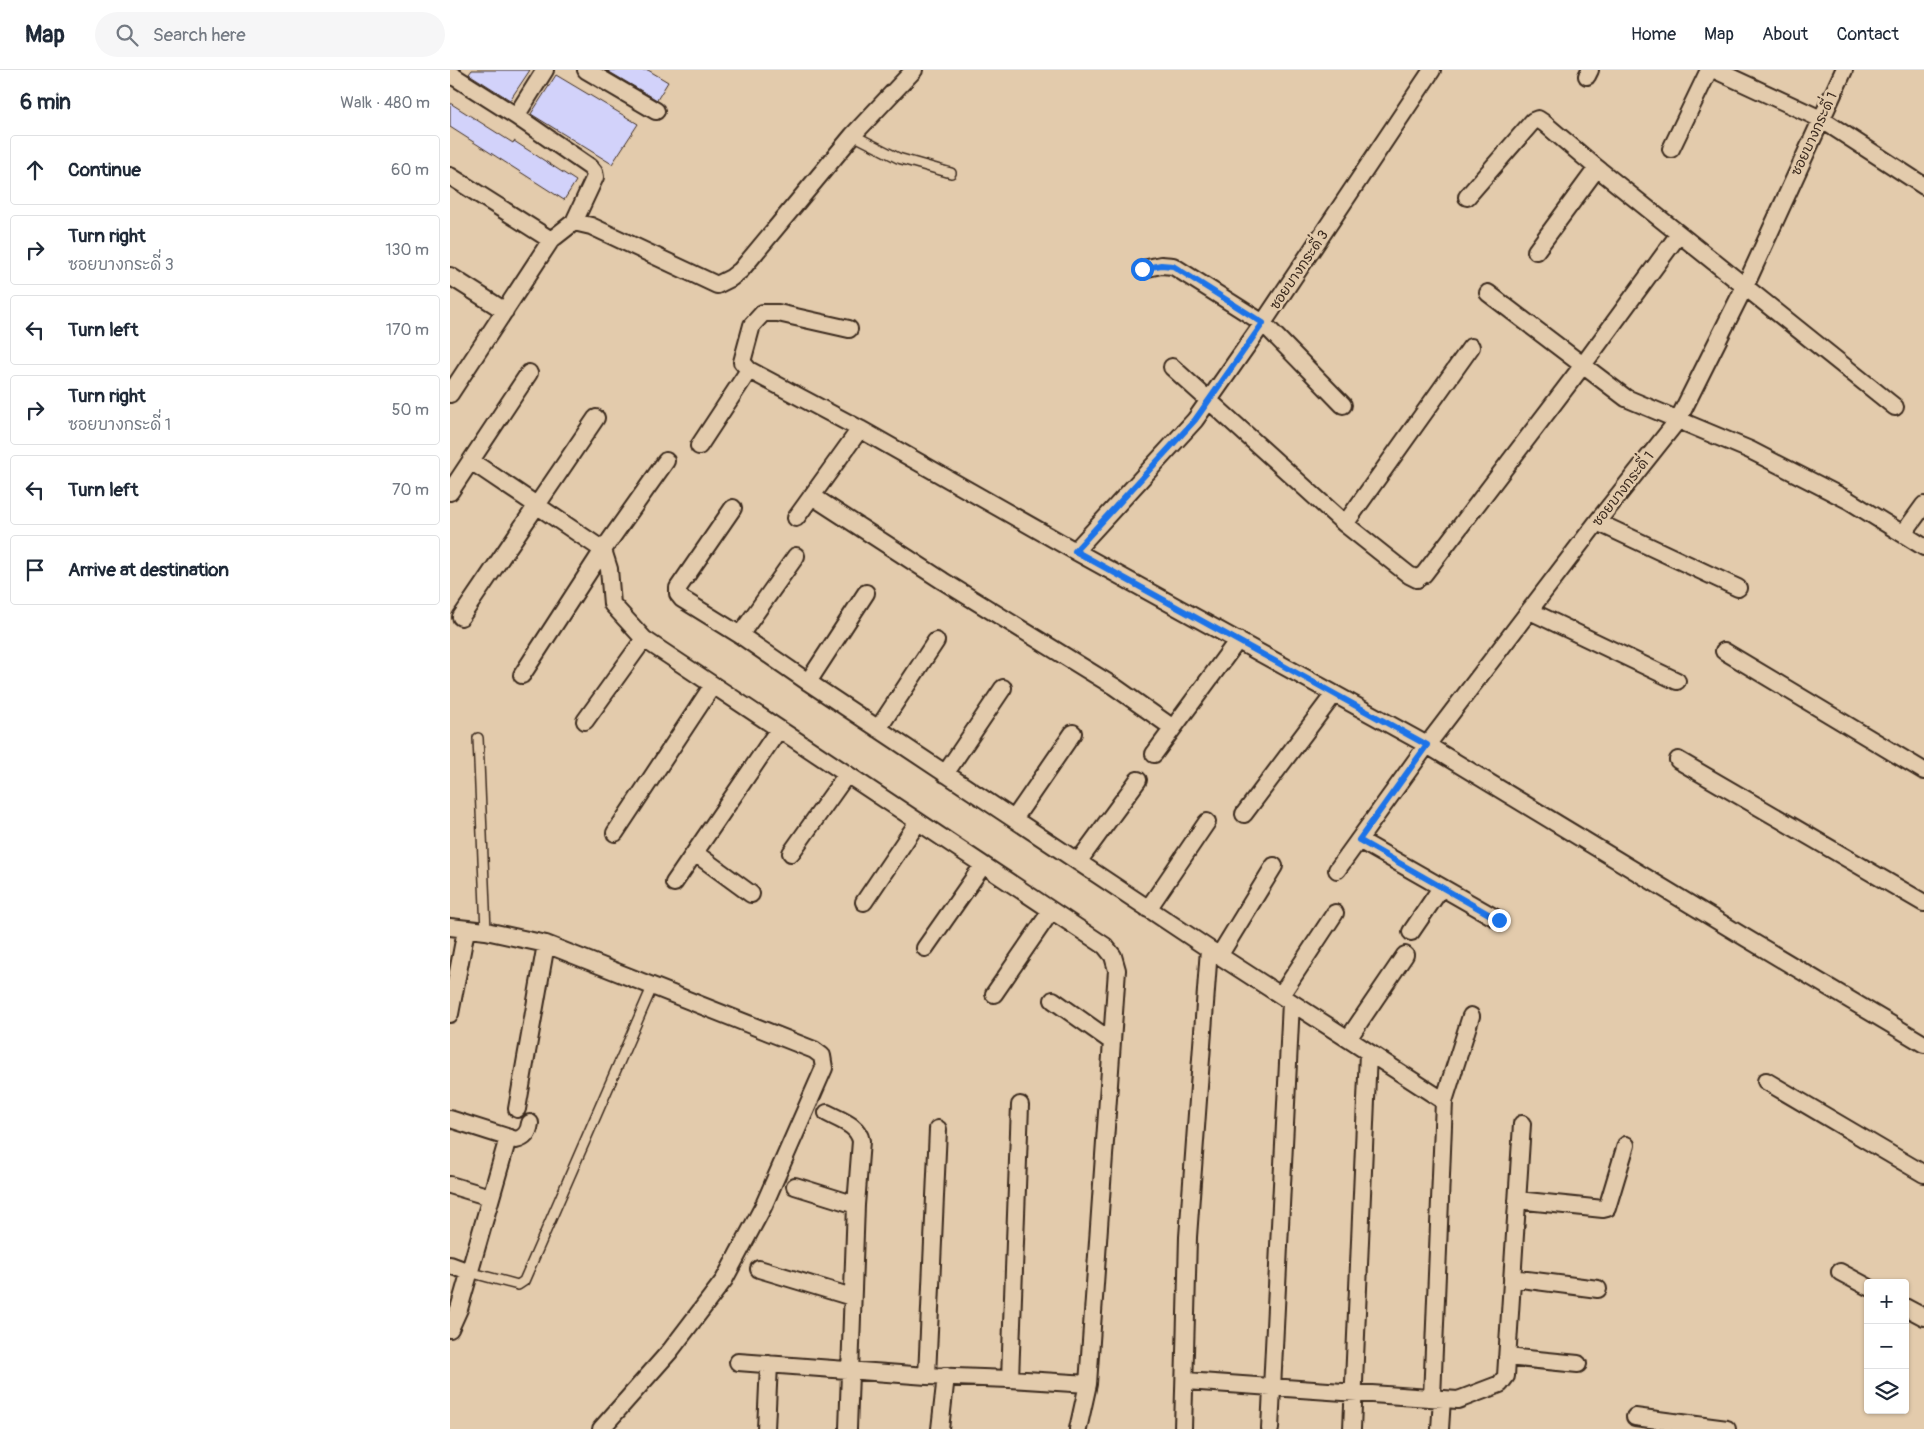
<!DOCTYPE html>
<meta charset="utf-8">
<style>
:root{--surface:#fff;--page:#f6f6f7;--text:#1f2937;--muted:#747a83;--line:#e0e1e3}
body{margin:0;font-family:Pangolin,"Playpen Sans Thai",sans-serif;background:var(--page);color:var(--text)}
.controls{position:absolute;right:15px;bottom:15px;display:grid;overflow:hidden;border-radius:5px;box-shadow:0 1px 4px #0004}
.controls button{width:45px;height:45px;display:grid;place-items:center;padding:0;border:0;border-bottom:1px solid var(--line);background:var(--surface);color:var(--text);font:25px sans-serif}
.stop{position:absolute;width:15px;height:15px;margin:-11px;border:4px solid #1a73e8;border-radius:50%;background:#fff}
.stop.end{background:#1a73e8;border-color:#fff;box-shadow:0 1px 5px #0008}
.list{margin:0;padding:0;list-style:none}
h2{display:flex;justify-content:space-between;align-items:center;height:65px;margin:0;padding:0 20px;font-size:21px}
h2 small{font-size:16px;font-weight:400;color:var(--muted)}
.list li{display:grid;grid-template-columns:32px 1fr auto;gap:15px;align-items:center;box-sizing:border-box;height:70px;margin:0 10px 10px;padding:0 10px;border:1px solid var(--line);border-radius:5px}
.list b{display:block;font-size:19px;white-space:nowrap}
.list p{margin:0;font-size:16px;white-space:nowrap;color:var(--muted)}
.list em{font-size:16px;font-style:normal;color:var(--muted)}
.icon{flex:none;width:28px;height:28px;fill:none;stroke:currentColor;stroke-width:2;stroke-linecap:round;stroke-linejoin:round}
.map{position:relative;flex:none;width:1474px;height:1359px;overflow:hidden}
header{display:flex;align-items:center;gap:30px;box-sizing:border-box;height:70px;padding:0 25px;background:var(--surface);border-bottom:1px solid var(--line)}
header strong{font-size:24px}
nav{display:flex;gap:28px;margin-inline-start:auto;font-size:18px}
.search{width:350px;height:45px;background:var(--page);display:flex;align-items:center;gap:12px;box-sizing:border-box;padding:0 18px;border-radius:28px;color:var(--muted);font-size:19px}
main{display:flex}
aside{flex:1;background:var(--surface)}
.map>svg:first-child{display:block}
</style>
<header>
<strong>Map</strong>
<div class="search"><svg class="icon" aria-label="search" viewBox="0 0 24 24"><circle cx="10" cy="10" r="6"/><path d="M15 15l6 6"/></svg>Search here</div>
<nav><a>Home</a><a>Map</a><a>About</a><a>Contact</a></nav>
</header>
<main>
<aside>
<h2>6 min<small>Walk · 480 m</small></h2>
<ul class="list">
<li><svg class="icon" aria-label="ahead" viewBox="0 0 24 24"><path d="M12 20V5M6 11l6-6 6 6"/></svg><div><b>Continue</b></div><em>60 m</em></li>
<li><svg class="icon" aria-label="right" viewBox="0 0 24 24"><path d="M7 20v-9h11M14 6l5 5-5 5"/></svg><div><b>Turn right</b><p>ซอยบางกระดี่ 3</p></div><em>130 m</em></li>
<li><svg class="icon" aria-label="left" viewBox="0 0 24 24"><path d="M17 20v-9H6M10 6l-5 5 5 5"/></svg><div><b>Turn left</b></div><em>170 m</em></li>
<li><svg class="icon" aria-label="right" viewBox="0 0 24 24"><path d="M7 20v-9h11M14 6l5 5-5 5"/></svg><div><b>Turn right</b><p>ซอยบางกระดี่ 1</p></div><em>50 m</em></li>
<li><svg class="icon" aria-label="left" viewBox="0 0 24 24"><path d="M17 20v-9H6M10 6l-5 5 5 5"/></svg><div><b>Turn left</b></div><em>70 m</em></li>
<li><svg class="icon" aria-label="arrive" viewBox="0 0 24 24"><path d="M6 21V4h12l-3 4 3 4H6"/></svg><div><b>Arrive at destination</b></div></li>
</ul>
</aside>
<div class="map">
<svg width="1474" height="1359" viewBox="0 0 1474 1359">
<rect width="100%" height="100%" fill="#e3cbac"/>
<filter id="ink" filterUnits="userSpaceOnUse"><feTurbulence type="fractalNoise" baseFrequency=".02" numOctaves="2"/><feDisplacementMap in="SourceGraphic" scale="10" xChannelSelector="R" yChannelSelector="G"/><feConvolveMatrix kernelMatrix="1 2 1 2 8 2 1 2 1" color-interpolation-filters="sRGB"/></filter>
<g filter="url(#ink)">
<path fill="#d2d2fa" stroke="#3b2a1e" d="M 22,0 L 80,0 L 60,30 L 19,4 Z
M 156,0 L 198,0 L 218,12 L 207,30 Z
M 106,5 L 188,54 L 162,94 L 81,44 Z
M 0,33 L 63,73 L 64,71 L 126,111 L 114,130 L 0,57 Z"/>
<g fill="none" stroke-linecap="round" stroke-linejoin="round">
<g stroke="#3b2a1e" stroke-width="12">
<path id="service" d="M 403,65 L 448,88 L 501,103
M 28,668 L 36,861
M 19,1202 L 68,1215 L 74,1211 L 203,915"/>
</g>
<g stroke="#3b2a1e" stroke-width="20">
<path id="minor" d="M 136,0 L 206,41
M 1265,0 L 1371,49 L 1474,116
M 0,4 L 66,46 L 140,97 L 144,102 L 145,107 L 124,152 L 101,170 L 0,324
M 1137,6 L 1140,0
M 66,46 L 95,0
M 1221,79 L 1259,0
M 0,106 L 101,170
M 1017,127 L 1083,51 L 1088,49 L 1094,53 L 1147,98 L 1445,337
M 124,152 L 141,156 L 267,215 L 281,208 L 291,200 L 403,65 L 464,0
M 1086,181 L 1147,98
M 693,199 L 711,195 L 723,196 L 813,253 L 893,335
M 0,206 L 55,241
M 1038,223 L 1176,328 L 1300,380 L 1398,430 L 1474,477
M 399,259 L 328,243 L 313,243 L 302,255 L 292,292 L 299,300 L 410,359 L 625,481 L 977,675 L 1296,868 L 1474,974
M 722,297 L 895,454 L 959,505 L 967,509 L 974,504 L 1133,295 L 1229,164
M 249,376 L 299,300
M 21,391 L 153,480 L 159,499 L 162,534 L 194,569 L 655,876 L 663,886 L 667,900 L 638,1314 L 628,1359
M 0,422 L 79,303
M 362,426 L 493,511 L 665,617 L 723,658
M 283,438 L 228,518 L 228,524 L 232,529 L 290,565 L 358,612 L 759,879 L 994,1031
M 346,448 L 410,359
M 1147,452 L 1288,518
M 895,454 L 1021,277
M 1453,464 L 1474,435
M 625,481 L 745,350 L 813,253 L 982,0
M 1080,541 L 1227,611
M 11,547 L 146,348
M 290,565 L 346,486
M 1274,581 L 1474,701
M 72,605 L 153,480 L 216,391
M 358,612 L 416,523
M 135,651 L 194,569
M 428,659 L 486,571
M 704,684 L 788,570
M 1228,690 L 1474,833
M 495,704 L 553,618
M 794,744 L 884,624
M 564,749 L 623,663
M 165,763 L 263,615
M 909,770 L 1049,850
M 245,783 L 301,824
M 341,783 L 397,704
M 628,792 L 688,710
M 887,800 L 977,675 L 1147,452 L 1228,350 L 1298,210 L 1394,0
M 224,813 L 329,659
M 414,832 L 468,752
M 698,839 L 757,752
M 0,857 L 36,861 L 96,874 L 364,980 L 372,986 L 374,998 L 313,1137 L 274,1210 L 220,1281 L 151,1359
M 961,862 L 991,818
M 475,878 L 533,795
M 769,886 L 824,796
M 544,924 L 601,841
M 831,925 L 885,843
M 603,930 L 661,971
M 0,944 L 16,860
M 898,969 L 955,885
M 1316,1011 L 1474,1104
M 67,1039 L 96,874
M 377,1043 C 390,1050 408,1055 411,1071 L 406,1135 L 398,1359
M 0,1049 L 66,1070 C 75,1068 79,1062 80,1053
M 0,1115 L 40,1127
M 345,1116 L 406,1135
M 1067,1130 L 1153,1139 L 1157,1138 L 1176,1075
M 0,1195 L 19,1202
M 309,1199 L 402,1227
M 1390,1202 L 1418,1217
M 1062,1208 L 1148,1219
M 1455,1237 L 1474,1247
M 0,1259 L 9,1239 L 58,1068
M 1057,1287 L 1128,1294
M 288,1292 L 477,1306 L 560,1309 L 638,1314
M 477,1306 L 488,1059
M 560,1309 L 570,1035
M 736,1311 L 1008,1330 L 1050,1314 L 1056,1306 L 1072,1054
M 982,1328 L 994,1031 L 1021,946
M 1185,1347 L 1277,1359
M 316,1359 L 319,1294
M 490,1359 L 496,1306
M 733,1359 L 738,1167 L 759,879
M 820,1359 L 841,932
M 902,1359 L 918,983
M 990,1359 L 992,1329"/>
</g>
<use href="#service" stroke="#e3cbac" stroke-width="9"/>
<use href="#minor" stroke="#e3cbac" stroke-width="16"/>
</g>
</g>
<g fill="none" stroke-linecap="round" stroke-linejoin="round" filter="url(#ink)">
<path stroke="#1a73e8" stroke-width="6" d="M 692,199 L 711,195 L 723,196 L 813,253 L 745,350 L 625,481 L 977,675 L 909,770 L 1049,850"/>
</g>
<g text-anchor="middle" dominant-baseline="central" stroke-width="5" stroke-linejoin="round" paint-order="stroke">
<g font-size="14" fill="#3b2a1e" stroke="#e3cbac">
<text transform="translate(1364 64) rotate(-65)">ซอยบางกระดี่ 1</text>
<text transform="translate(849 200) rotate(-56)">ซอยบางกระดี่ 3</text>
<text transform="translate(1173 419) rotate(-52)">ซอยบางกระดี่ 1</text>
</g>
</g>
</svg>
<div class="controls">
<button>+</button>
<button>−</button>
<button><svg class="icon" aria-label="layers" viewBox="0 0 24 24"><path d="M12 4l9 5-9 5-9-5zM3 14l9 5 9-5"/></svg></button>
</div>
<div class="stop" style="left:692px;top:199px"></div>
<div class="stop end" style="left:1049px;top:850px"></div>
</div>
</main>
